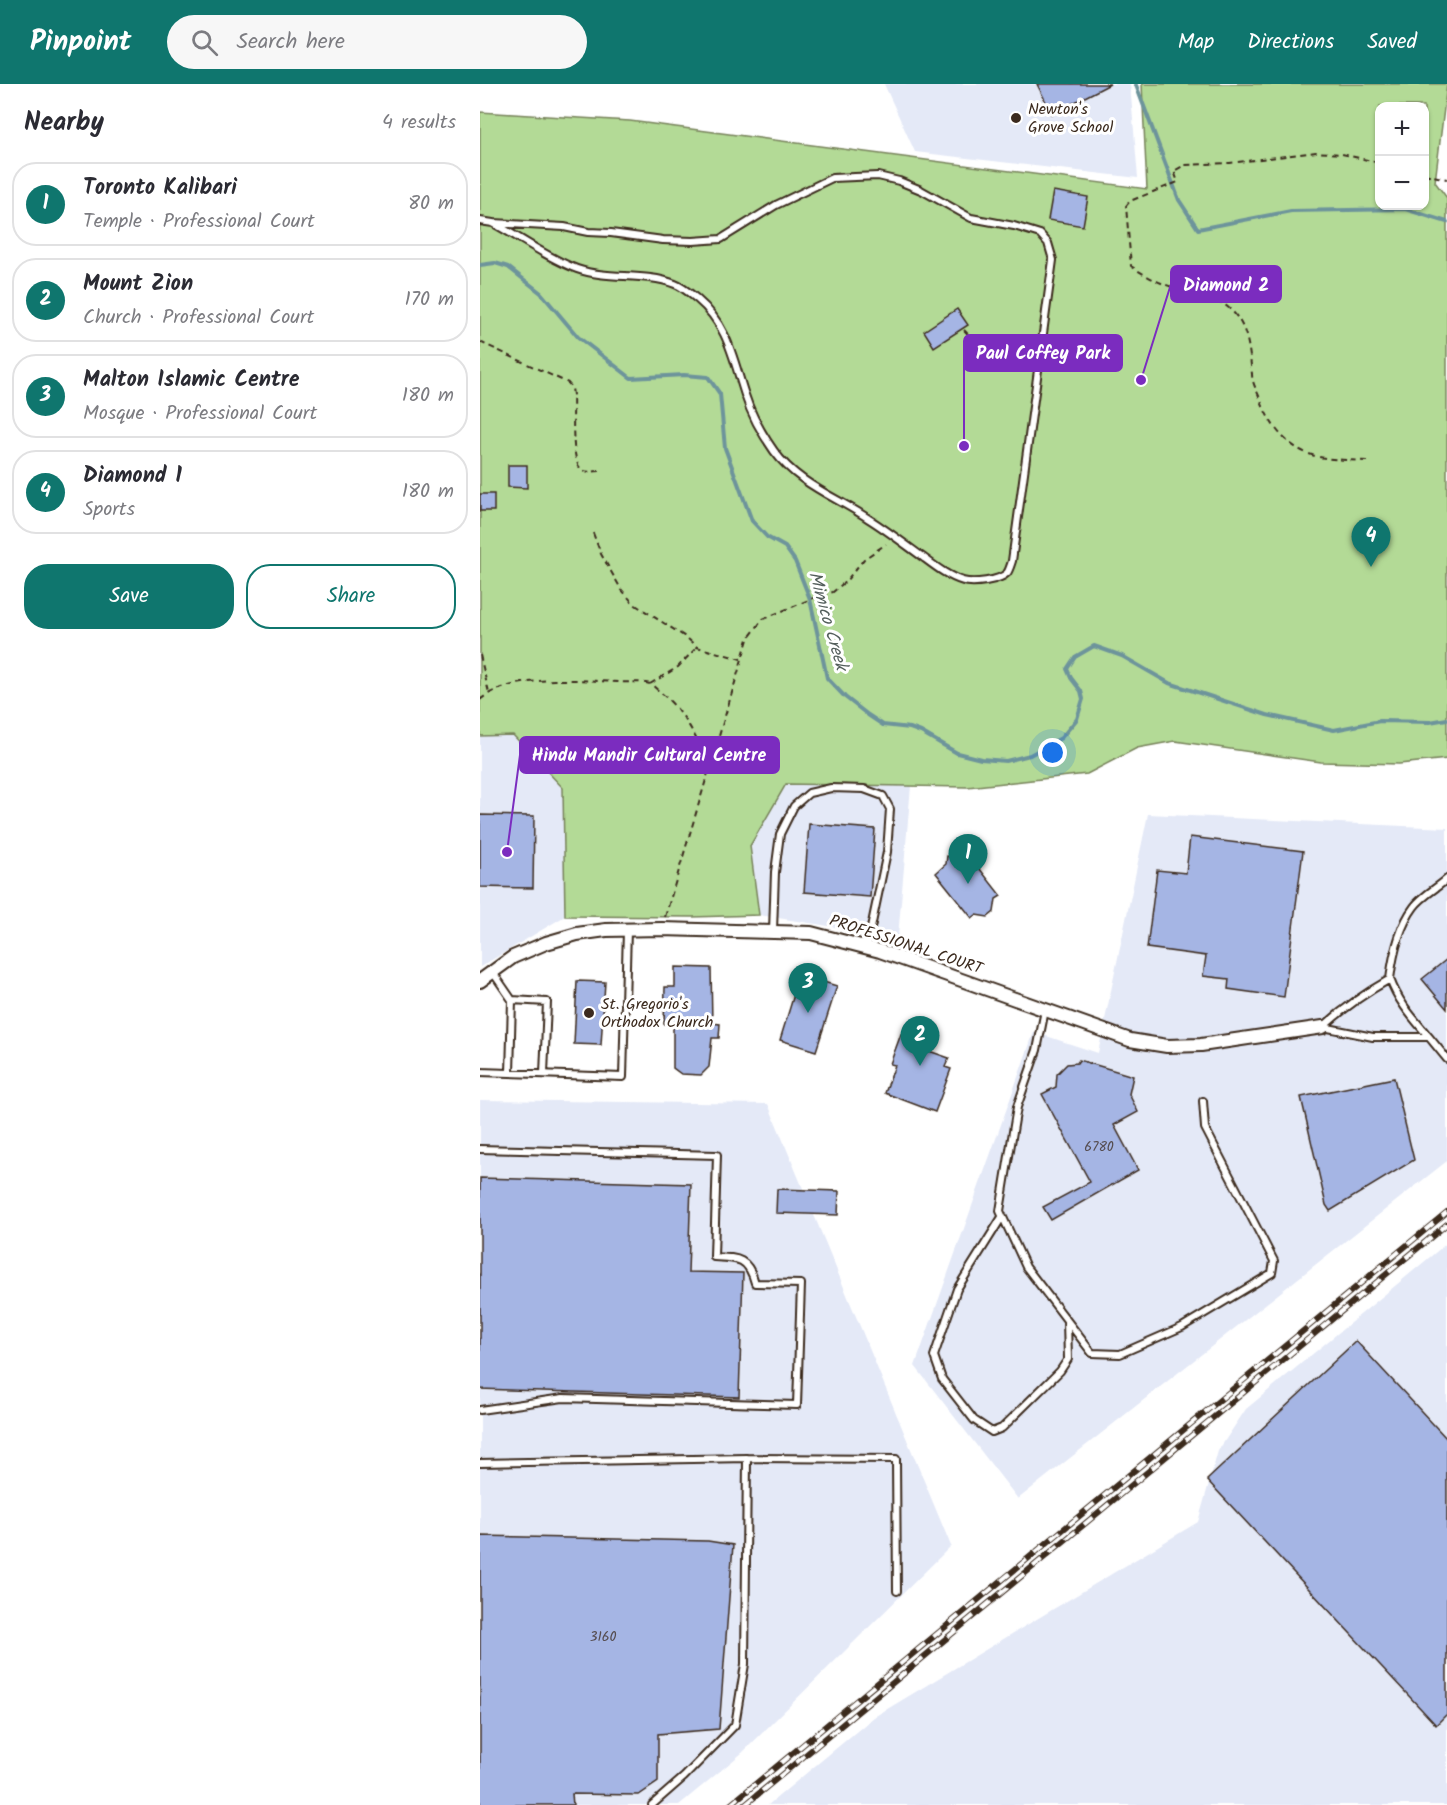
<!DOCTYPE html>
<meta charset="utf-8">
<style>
:root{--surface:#fff;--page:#f7f7f7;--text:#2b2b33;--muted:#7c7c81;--line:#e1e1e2;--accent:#0f766e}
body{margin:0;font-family:Kalam,sans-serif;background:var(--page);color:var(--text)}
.controls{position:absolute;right:18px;top:18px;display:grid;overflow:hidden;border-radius:12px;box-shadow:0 2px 4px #0004}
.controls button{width:54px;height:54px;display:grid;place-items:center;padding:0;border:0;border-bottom:2px solid var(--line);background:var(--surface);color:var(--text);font:30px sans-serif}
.you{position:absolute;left:573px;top:669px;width:21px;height:21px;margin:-15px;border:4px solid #fff;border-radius:50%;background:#1a73e8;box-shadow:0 0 0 9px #1a73e833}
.badge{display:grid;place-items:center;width:39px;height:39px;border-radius:50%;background:var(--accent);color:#fff;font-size:20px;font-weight:700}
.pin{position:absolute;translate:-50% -50px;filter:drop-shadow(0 2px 3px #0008)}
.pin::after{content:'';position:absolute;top:32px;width:21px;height:18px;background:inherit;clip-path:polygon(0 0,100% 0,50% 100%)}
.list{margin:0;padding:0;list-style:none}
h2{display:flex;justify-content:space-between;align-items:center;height:78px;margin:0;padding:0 24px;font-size:26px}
h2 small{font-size:20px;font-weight:400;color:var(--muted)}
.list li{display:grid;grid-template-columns:39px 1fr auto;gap:18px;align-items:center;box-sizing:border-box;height:84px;margin:0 12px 12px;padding:0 12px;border:2px solid var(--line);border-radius:24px}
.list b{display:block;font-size:22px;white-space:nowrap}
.list p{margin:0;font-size:20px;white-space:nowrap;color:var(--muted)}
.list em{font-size:20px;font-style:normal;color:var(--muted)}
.actions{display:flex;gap:12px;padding:18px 24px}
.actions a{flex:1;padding:14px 0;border:2px solid var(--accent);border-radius:24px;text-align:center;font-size:21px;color:var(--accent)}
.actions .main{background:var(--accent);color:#fff}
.icon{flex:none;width:33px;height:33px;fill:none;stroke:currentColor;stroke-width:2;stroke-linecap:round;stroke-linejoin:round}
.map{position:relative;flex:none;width:967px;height:1721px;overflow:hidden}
header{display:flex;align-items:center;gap:36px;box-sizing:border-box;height:84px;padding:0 30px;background:var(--accent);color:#fff}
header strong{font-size:28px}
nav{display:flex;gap:33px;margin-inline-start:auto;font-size:21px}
.search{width:420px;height:54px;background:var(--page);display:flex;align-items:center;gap:15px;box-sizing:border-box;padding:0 21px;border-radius:33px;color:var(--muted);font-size:22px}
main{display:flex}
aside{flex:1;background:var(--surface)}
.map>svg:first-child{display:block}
</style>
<header>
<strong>Pinpoint</strong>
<div class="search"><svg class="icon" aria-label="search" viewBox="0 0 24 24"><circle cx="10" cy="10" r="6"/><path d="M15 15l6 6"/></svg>Search here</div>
<nav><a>Map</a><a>Directions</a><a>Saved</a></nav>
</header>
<main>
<aside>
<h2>Nearby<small>4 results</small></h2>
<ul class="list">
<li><span class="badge">1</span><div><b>Toronto Kalibari</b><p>Temple · Professional Court</p></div><em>80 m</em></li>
<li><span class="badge">2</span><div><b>Mount Zion</b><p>Church · Professional Court</p></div><em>170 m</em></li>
<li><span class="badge">3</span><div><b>Malton Islamic Centre</b><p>Mosque · Professional Court</p></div><em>180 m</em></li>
<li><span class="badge">4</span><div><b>Diamond 1</b><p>Sports</p></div><em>180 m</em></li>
</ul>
<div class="actions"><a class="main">Save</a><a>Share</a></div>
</aside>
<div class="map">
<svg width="967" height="1721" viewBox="0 0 967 1721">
<rect width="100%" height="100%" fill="#fff"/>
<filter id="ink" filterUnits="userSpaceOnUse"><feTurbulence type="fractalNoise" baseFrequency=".0167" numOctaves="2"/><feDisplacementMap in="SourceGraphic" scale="12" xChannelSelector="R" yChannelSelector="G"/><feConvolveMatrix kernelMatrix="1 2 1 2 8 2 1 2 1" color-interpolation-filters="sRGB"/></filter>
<g filter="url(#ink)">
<path fill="#e4e9f7" d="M 404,0 L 650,0 L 658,94 L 435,68 Z
M 33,651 L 83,704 L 85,832 L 0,883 L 0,652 Z
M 306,699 L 431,702 L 418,853 L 279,831 L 270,762 Z
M 668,730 L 967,744 L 967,1077 L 538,1415 L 435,1282 L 554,948 L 618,969 Z
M 0,1016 L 288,1020 L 471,1462 L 262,1669 L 199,1721 L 0,1721 Z
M 967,1159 L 967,1721 L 288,1721 L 394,1633 L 718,1438 L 738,1367 L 766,1325 Z"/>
<path fill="#b3da96" stroke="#77825a" stroke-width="1.5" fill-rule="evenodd" d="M 662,0 L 967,0 L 955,98 L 967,114 L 967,675 L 919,680 L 841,678 L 695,657 L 657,664 L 607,690 L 487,703 L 306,700 L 270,762 L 279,831 L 212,833 L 85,832 L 83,704 L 33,651 L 0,652 L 0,28 L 150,37 L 667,105 ZM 900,22 L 944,22 L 944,122 L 900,122 Z"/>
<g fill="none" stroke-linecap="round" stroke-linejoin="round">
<path stroke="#6d949b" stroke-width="4" d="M 656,1 L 699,116 L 718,145 L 811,127 L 925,125 L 967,138
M 0,181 L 15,179 L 28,183 L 61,209 L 98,253 L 151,294 L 204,291 L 228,293 L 240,310 L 245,364 L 272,437 L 287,453 L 305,463 L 315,477 L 330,515 L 347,594 L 365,613 L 388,631 L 403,641 L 430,644 L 441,648 L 477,669 L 501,675 L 526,677 L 550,671 L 581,654 L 597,635 L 603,615 L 601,607 L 591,594 L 587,585 L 595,573 L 614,562 L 642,572 L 689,599 L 787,631 L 854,646 L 900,637 L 950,638 L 967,635"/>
</g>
<path fill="#a5b5e4" stroke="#3b2a1e" stroke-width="1.5" d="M 557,0 L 630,0 L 572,30 Z
M 573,107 L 608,113 L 603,142 L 568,136 Z
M 477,225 L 488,241 L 454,263 L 444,247 Z
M 28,381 L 47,381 L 47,404 L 28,403 Z
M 0,410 L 14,410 L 14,427 L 0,427 Z
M 0,731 L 54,732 L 53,804 L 0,803 Z
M 329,740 L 395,745 L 390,813 L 324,808 Z
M 710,753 L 823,767 L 804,913 L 748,905 L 749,895 L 723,892 L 726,872 L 667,864 L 677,786 L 706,789 Z
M 485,766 L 521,812 L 516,815 L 514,828 L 508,833 L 496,831 L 492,834 L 456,789 L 466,780 L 467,772 L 476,773 Z
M 967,875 L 967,925 L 942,895 Z
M 195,883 L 231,884 L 232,939 L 240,940 L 239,954 L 232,954 L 229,983 L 221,991 L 201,990 L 193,984 L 193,940 L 184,940 L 185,903 L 195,903 Z
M 320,891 L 357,902 L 336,967 L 300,956 Z
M 97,897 L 125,898 L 121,961 L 94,960 Z
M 440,935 L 458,942 L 449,967 L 469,974 L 465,983 L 471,985 L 455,1028 L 405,1009 L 415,981 L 410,980 L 421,950 L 432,954 Z
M 599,976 L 653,992 L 649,1010 L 658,1028 L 634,1041 L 658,1086 L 571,1136 L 563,1123 L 610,1098 L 562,1010 L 576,1003 L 577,990 L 587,980 L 597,979 Z
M 914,994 L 934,1076 L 850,1127 L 846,1121 L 821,1013 Z
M 0,1094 L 211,1100 L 208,1188 L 263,1189 L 259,1313 L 0,1305 Z
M 297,1105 L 359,1107 L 358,1131 L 296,1129 Z
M 876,1257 L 967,1355 L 967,1630 L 956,1641 L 727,1396 Z
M 0,1452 L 228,1457 L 253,1461 L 239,1645 L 178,1650 L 178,1698 L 159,1711 L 92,1710 L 93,1721 L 0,1721 Z"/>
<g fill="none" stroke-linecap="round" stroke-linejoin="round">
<g stroke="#3b2a1e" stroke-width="10">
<path id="lane" d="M 398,92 L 419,97 L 441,106 L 491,134 L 534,142 L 560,150 L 568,159 L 573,176 L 532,477 C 531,480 529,487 527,489 C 519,497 493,500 483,497 C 469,493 456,483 444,474 C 426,461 408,447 389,435 C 356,413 318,400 294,367 C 282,350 271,330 265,311 C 253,275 248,241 217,215 C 211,210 203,203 195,200 C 164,188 128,196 97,185 C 67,174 41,154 13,139 L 84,143 L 108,148 L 131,149 L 183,156 L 213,157 L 241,155 L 296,121 L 352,94 Z
M 0,137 L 13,139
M 293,847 L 295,788 L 300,750 L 314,722 L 329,709 L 351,704 L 384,705 L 403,712 L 410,725 L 407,768 L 387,863
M 12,887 L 32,916
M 910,895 C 913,871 919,843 934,823 C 942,812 957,804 967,795
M 565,926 L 557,966 L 537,1023 L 520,1127 L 546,1183 L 612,1269 L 640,1270 L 702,1243 L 792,1189 L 794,1177 L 725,1044 L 723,1017
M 843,943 C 864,924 885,909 910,895 C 918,918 934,935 949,953
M 843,943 L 893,953 L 949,953 L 967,975
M 0,988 L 143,993 L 147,846
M 30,989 L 32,916 L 67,918 L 64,990
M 0,1065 L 237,1071 L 234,1173 C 257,1174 268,1173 275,1199 L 321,1200 L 317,1321 L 83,1314 L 0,1326
M 522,1133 L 477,1205 L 454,1272 L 462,1295 L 494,1336 L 512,1348 L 522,1344 L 580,1287 L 588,1275 L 587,1237
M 0,1379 L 267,1374 L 416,1375 L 417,1507
M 172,1721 L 204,1693 L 255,1641 L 265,1580 L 267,1374"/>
</g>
<g stroke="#3b2a1e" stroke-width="16">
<path id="street" d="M 0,897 L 33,873 L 66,859 L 97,850 L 126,846 L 182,845 L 331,849 L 400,867 L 650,956 L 687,962 L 721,961 L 843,943"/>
</g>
<path stroke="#3b2a1e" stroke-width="2" stroke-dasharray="6 4.5" stroke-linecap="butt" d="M 944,90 L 967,95
M 484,246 C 507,271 519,270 551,272
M 0,258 L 88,299 L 92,304 L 93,311 C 94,326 90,378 102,386 C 107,389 115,387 121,387
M 887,377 C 871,376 845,376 832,371 C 804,362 788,338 779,312 C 776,305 772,298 772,290 C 769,267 769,244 751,226 C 735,210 712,211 692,203 C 677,198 664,191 651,182 L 646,122 L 650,117 L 698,98 L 694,87 L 705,81 L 750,79 L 836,68 L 862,70 L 900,79
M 113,449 L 121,470 L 141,505 L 154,520 L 207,554 L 217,563 L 261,575
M 0,571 L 9,609
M 170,600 L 198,583 L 217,563
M 0,616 C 30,590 99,596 138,598 C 147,599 161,597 170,600 C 173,601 177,606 180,608 C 205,629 218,654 228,684
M 185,833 L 268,555 L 283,535 L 336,513 L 353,508 L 366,497 L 384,475 L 406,460"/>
<use href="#lane" stroke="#fff" stroke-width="6"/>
<use href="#street" stroke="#fff" stroke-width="12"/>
<g stroke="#3b2a1e" stroke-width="6">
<path id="rail" d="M 250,1721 L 967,1128
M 265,1721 L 967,1140"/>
</g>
<use href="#rail" stroke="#fff" stroke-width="4" stroke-dasharray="11" stroke-linecap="butt"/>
</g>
</g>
<g fill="#3b2a1e" stroke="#fff" stroke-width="2">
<circle cx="536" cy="34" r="6"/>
<circle cx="109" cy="929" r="6"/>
</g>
<g text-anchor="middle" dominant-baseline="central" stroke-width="6" stroke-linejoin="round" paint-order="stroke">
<g font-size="14" fill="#564d50">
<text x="619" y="1063">6780</text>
<text x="123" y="1553">3160</text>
</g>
<g font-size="16" fill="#3b2a1e" stroke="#fff" text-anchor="start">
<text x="548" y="25">Newton's<tspan x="548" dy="18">Grove School</tspan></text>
<text x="121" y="920">St. Gregorio's<tspan x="121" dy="18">Orthodox Church</tspan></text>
</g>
<g font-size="16" fill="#3b2a1e" stroke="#fff">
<text transform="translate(426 861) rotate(18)">PROFESSIONAL COURT</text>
</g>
<g font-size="18" font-style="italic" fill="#545f5c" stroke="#fff">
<text transform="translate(347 537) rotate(74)">Mimico Creek</text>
</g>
</g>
<path fill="none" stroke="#7b2cbf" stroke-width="2" d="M661 296L691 200M484 362L484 269M27 768L40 671"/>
<g fill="#7b2cbf" stroke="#fff" stroke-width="2">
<circle cx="661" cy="296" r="6"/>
<circle cx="484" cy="362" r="6"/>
<circle cx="27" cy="768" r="6"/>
</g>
<g fill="#7b2cbf" stroke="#7b2cbf" stroke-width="2">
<rect x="691" y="182" width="110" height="36" rx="6"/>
<rect x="484" y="251" width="158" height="36" rx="6"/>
<rect x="40" y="653" width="259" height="36" rx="6"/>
</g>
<g font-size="18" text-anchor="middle" font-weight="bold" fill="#fff">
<text x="746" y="207">Diamond 2</text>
<text x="563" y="275">Paul Coffey Park</text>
<text x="169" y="677">Hindu Mandir Cultural Centre</text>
</g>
</svg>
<div class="controls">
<button>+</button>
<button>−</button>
</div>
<div class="you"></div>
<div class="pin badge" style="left:488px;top:800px">1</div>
<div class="pin badge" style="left:440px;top:982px">2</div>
<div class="pin badge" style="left:328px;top:929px">3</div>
<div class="pin badge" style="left:891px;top:483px">4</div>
</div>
</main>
